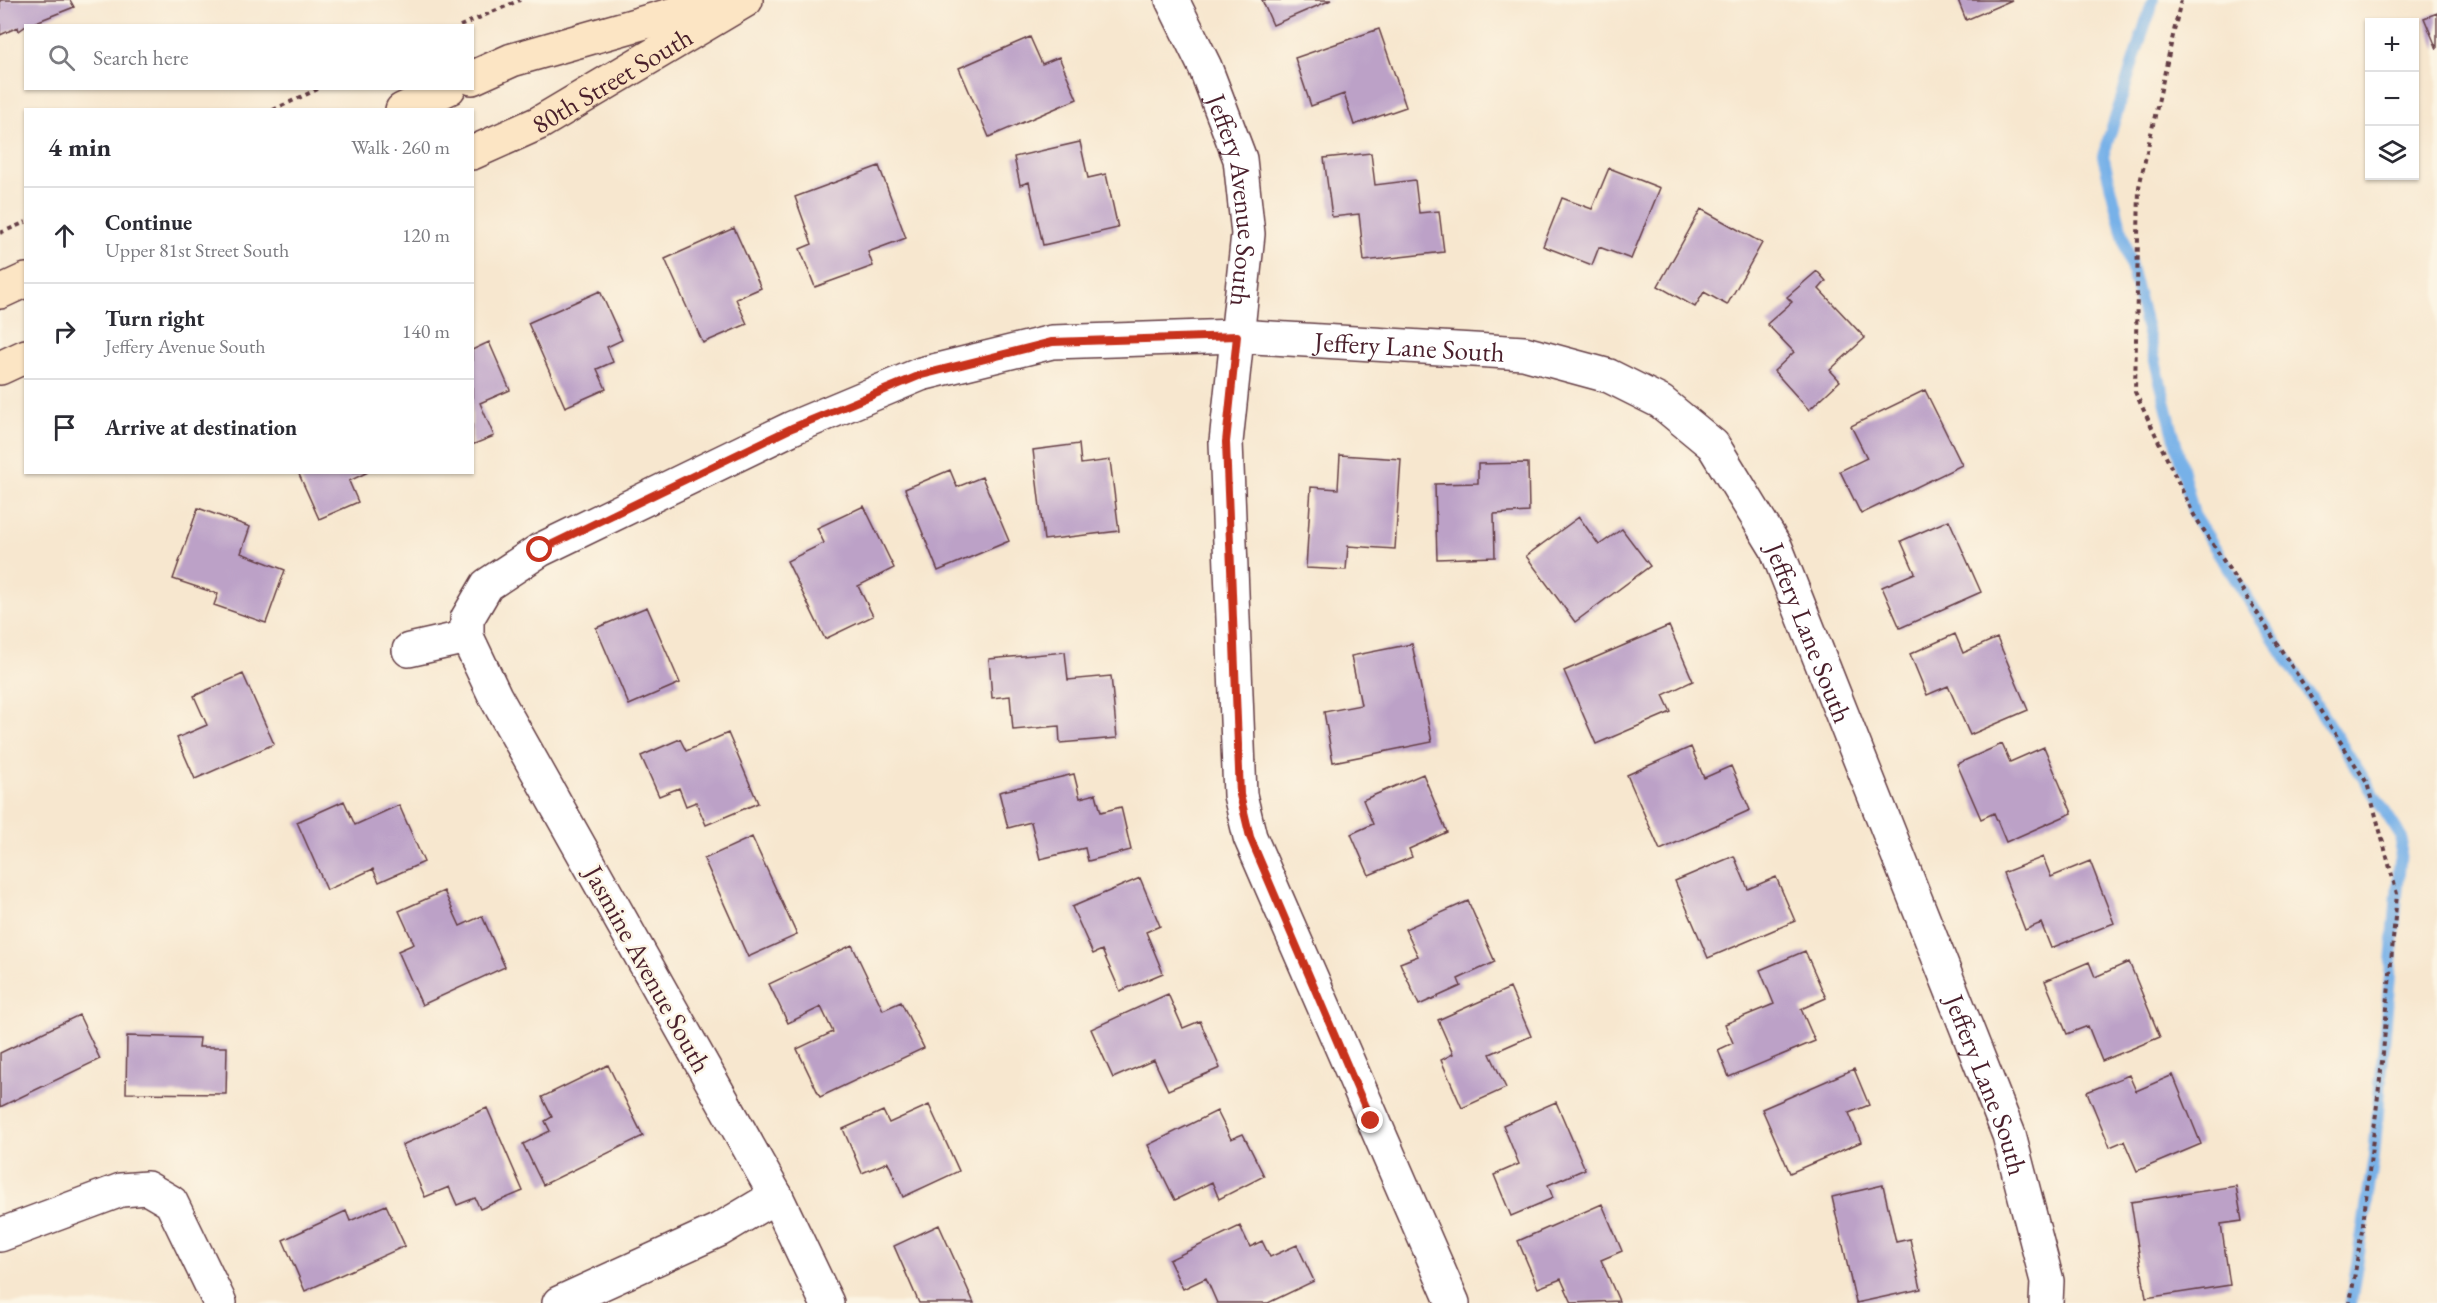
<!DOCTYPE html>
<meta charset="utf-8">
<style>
:root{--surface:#fff;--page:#f7f7f7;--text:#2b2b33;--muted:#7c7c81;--line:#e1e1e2}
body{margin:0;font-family:"EB Garamond",serif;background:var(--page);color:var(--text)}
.controls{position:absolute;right:18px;top:18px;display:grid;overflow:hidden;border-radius:0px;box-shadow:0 2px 4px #0004}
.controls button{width:54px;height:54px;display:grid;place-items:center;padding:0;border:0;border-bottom:2px solid var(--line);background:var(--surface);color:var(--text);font:30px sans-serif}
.stop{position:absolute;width:18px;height:18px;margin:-14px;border:4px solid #c8321e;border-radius:50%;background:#fff}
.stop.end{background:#c8321e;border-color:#fff;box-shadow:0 2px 6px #0008}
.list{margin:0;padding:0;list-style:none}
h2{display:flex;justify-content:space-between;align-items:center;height:78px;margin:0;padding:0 24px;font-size:26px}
h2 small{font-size:20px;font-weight:400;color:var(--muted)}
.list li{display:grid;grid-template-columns:39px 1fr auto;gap:18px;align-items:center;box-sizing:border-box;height:96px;padding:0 24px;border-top:2px solid var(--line)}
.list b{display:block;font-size:22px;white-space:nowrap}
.list p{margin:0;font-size:20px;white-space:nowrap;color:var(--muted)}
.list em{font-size:20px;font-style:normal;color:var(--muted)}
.icon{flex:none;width:33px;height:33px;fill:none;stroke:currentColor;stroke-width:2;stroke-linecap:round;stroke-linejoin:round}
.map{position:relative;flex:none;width:2437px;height:1303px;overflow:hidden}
.search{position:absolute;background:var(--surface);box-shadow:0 2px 4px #0004;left:24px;top:24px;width:450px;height:66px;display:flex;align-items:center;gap:15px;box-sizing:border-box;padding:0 21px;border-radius:0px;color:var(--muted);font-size:22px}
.panel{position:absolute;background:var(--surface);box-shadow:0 2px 4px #0004;left:24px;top:108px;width:450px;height:366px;border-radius:0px}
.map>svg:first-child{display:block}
</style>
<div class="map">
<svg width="2437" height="1303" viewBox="0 0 2437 1303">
<rect width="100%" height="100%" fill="#fcf5e5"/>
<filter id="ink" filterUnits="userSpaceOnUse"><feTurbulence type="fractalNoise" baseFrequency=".0167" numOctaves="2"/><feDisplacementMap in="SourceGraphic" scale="12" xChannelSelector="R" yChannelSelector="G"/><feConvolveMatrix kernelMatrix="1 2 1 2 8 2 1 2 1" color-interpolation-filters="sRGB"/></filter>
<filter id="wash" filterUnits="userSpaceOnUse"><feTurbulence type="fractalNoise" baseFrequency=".008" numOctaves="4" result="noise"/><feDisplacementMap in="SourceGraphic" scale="24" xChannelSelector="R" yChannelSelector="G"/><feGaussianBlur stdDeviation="1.35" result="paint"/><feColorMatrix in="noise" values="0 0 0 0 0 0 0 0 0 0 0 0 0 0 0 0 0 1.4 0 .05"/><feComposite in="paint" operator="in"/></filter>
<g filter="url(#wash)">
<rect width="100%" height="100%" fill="#f7e7cf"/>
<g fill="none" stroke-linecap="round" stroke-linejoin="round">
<path stroke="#77b1e8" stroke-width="12" d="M 2153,0 L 2103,156 L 2194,515 L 2402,838 L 2374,1157 L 2351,1303"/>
</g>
<g id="blocks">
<path fill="#bca1c7" d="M 0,0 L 70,0 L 74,7 L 26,26 L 19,31 L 18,27 L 0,35 Z
M 1262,0 L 1331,0 L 1273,25 Z
M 1958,0 L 2012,0 L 1966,20 Z
M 2437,13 L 2437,49 L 2424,18 Z
M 1379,29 L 1406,107 L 1354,125 L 1344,94 L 1311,106 L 1295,58 Z
M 1030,37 L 1042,64 L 1059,57 L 1077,99 L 989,137 L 959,68 Z
M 1080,142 L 1088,178 L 1106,174 L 1118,228 L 1043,245 L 1029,182 L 1020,185 L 1014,157 Z
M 1371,153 L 1375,185 L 1415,180 L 1419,213 L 1439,211 L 1444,252 L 1364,261 L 1359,214 L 1332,217 L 1324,158 Z
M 879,166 L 906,238 L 868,252 L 873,266 L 815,287 L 800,249 L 812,244 L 795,197 Z
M 1609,168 L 1660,188 L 1631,259 L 1599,247 L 1592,265 L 1543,246 L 1562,198 L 1592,209 Z
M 1701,209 L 1762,243 L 1727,305 L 1704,292 L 1695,307 L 1658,286 Z
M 734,228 L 761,288 L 736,299 L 747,324 L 703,343 L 665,259 Z
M 1817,271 L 1826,281 L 1819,289 L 1865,338 L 1830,370 L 1840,381 L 1809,410 L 1774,371 L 1794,352 L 1767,324 L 1792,302 L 1787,297 Z
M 600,291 L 622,340 L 607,347 L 613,362 L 597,369 L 606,389 L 565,407 L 528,323 Z
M 489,342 L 510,390 L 480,403 L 494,436 L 472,445 L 472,350 Z
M 1925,390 L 1962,465 L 1861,514 L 1840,471 L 1867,458 L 1851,426 Z
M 1079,444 L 1081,464 L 1110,460 L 1119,531 L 1044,540 L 1033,450 Z
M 1340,455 L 1401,459 L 1395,549 L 1348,546 L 1346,570 L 1306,568 L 1311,487 L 1338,489 Z
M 1528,463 L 1529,512 L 1494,514 L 1495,557 L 1437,559 L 1435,484 L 1478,483 L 1478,464 Z
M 950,470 L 957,487 L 982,477 L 1009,541 L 938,571 L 905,489 Z
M 298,472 L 368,472 L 349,481 L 358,502 L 319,519 Z
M 864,506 L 894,568 L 858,586 L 873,616 L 825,639 L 787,561 L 824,543 L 817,528 Z
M 198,508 L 250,527 L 241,553 L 285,570 L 266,623 L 214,605 L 218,594 L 173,579 Z
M 1579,517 L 1599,545 L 1622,529 L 1650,566 L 1575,622 L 1526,556 Z
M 1949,520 L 1981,592 L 1900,628 L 1882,587 L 1915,573 L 1901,541 Z
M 647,607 L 680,683 L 629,705 L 596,628 Z
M 1669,626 L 1693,681 L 1663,695 L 1671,712 L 1596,744 L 1564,671 Z
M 1955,634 L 1963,653 L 1997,638 L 2028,710 L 1970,735 L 1948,686 L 1927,695 L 1910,654 Z
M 1412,644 L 1432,742 L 1333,762 L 1324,712 L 1361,705 L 1351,656 Z
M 1065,652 L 1068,680 L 1111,676 L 1117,738 L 1060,743 L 1059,726 L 1013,730 L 1010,696 L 992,698 L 989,659 Z
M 243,674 L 274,744 L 195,779 L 177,738 L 207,725 L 194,696 Z
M 728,733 L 758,803 L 706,825 L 696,802 L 686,806 L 679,788 L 659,796 L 641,756 L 680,739 L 686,751 Z
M 2002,744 L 2010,762 L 2044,747 L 2072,813 L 2006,842 L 1994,813 L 1981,819 L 1957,764 Z
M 1691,747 L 1704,778 L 1731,766 L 1750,810 L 1660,850 L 1627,775 Z
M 1074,774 L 1080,798 L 1096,794 L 1101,812 L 1121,807 L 1131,850 L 1088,861 L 1085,848 L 1040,859 L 1031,822 L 1008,828 L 999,792 Z
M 1423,774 L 1447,832 L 1409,849 L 1412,857 L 1369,875 L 1351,834 L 1373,824 L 1363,800 Z
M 344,801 L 355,825 L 399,805 L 424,862 L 379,882 L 373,869 L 327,890 L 297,822 Z
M 752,837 L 797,935 L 748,957 L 704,859 Z
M 1734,856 L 1748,889 L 1776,877 L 1795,921 L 1708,958 L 1675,881 Z
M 2043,857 L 2051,877 L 2090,861 L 2114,923 L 2051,948 L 2041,923 L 2025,930 L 2003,873 Z
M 1140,878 L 1160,926 L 1146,932 L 1163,973 L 1120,991 L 1102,950 L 1093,954 L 1072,907 Z
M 444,891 L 460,926 L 482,916 L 505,967 L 422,1005 L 398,951 L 414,944 L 399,911 Z
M 1468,901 L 1495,962 L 1458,979 L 1461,986 L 1419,1005 L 1400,963 L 1418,956 L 1405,929 Z
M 852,945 L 883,1010 L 901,1002 L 924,1048 L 820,1097 L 797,1049 L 833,1032 L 821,1007 L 788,1023 L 769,984 Z
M 1805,951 L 1826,998 L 1801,1009 L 1815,1041 L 1729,1077 L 1718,1050 L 1733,1043 L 1725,1024 L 1774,1004 L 1760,970 Z
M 2089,962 L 2095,977 L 2129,962 L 2160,1037 L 2102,1061 L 2088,1026 L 2067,1034 L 2045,981 Z
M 1510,988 L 1531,1036 L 1490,1054 L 1506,1088 L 1462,1108 L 1441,1060 L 1453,1054 L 1438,1020 Z
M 1168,994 L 1183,1028 L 1200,1021 L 1220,1068 L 1168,1090 L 1154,1060 L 1113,1078 L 1091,1029 Z
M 79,1015 L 100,1059 L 0,1107 L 0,1053 Z
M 127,1036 L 200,1038 L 199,1047 L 227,1047 L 226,1094 L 126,1093 Z
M 608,1065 L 643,1136 L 543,1185 L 523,1144 L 550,1131 L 545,1121 L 552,1117 L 542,1097 Z
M 1854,1069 L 1869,1105 L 1849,1113 L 1861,1142 L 1790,1173 L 1762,1109 Z
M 2129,1075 L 2136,1091 L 2173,1075 L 2201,1144 L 2137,1171 L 2124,1141 L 2110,1147 L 2087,1092 Z
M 1556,1102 L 1585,1169 L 1548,1185 L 1553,1198 L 1511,1216 L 1494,1175 L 1519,1164 L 1503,1125 Z
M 929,1105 L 959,1171 L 903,1197 L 888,1162 L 862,1173 L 843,1129 L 883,1111 L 889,1123 Z
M 487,1108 L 523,1191 L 480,1209 L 475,1198 L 457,1205 L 449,1187 L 425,1197 L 402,1145 Z
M 1217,1111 L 1231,1139 L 1243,1134 L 1264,1176 L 1219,1199 L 1212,1182 L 1175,1200 L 1148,1145 Z
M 1883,1185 L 1896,1242 L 1910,1239 L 1921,1289 L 1856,1303 L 1832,1197 Z
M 2236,1186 L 2242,1221 L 2221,1224 L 2230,1285 L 2146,1298 L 2131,1202 Z
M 1602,1204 L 1622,1251 L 1601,1260 L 1619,1301 L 1572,1303 L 1561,1279 L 1538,1288 L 1518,1241 Z
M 386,1205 L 405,1246 L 305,1291 L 283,1240 L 346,1211 L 350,1221 Z
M 939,1225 L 974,1303 L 919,1303 L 894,1246 Z
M 1240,1226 L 1250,1247 L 1262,1241 L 1270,1257 L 1297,1245 L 1314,1281 L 1268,1303 L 1217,1303 L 1206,1278 L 1183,1289 L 1169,1260 Z"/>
</g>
</g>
<g filter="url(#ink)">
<use href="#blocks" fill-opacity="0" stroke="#643d44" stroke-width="1.5"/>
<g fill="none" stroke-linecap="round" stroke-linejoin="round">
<g stroke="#643d44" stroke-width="36">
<g id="street">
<path id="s1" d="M 1172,0 L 1205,67 L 1240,159 L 1248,234 L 1226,442 L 1240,795 L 1250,837 L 1453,1303"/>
<path d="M 409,650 L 467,637"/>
<path d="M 0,1235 L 121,1190 L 147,1188 L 171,1202 L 220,1303"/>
<path d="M 559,1303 L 719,1230 L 776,1196"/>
<path id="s2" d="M 827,1303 L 776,1196 L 495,696 L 467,637 L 467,619 L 487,585 L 540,550 L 792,428 L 921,374 L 1052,342 L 1237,336 L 1524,353 L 1609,376 L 1661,402 L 1713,445 L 1776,548 L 2009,1135 L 2047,1281 L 2046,1303"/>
</g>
</g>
<g stroke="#643d44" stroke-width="36">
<g id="secondary">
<path d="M 472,78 L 512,60 L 723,0"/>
<path d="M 402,110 L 449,88"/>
<path id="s3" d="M 472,153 L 539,123 L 746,0"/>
<path d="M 0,292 L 26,280"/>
<path d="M 0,368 L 26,356"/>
</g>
</g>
<path stroke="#643d44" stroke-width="4" stroke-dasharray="4.5 4.5" stroke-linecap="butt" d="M 2181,0 L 2139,187 L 2135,392 L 2194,515 L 2367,783 L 2397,894 L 2383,1053 L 2363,1224 L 2350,1303
M 460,26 L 520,0
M 273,110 L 320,88
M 0,233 L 26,222"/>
<use href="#street" stroke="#fff" stroke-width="33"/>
<use href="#secondary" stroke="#fce5c4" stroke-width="33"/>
</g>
</g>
<g fill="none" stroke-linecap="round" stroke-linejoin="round" filter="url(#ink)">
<path stroke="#c8321e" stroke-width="8" d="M 540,550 L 792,428 L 921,375 L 1052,342 L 1237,336 L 1226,442 L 1240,795 L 1250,837 L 1371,1121"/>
</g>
<g text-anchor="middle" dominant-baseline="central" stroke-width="5" stroke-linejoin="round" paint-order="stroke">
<g font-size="27" fill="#4a1f2b" stroke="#fcf5e5">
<text stroke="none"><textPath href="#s3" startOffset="158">80th Street South</textPath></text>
<text stroke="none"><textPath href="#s1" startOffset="213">Jeffery Avenue South</textPath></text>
<text stroke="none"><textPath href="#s2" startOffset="1791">Jeffery Lane South</textPath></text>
<text stroke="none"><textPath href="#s2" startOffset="2331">Jeffery Lane South</textPath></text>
<text transform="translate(648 969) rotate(61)">Jasmine Avenue South</text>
<text stroke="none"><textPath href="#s2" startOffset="2817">Jeffery Lane South</textPath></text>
</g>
</g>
</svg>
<div class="controls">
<button>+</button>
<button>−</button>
<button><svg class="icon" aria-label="layers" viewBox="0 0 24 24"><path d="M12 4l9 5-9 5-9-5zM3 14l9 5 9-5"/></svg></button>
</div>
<div class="stop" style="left:540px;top:550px"></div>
<div class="stop end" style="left:1371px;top:1121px"></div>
<div class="search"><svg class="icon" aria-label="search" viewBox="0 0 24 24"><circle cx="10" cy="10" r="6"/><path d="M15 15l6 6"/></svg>Search here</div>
<section class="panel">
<h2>4 min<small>Walk · 260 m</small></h2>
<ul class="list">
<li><svg class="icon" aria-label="ahead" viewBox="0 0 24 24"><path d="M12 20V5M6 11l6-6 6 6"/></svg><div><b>Continue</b><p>Upper 81st Street South</p></div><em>120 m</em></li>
<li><svg class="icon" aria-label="right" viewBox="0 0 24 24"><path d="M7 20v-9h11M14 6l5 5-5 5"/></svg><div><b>Turn right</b><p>Jeffery Avenue South</p></div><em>140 m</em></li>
<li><svg class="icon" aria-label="arrive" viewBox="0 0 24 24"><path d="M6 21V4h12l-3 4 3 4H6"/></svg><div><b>Arrive at destination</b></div></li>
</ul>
</section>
</div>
